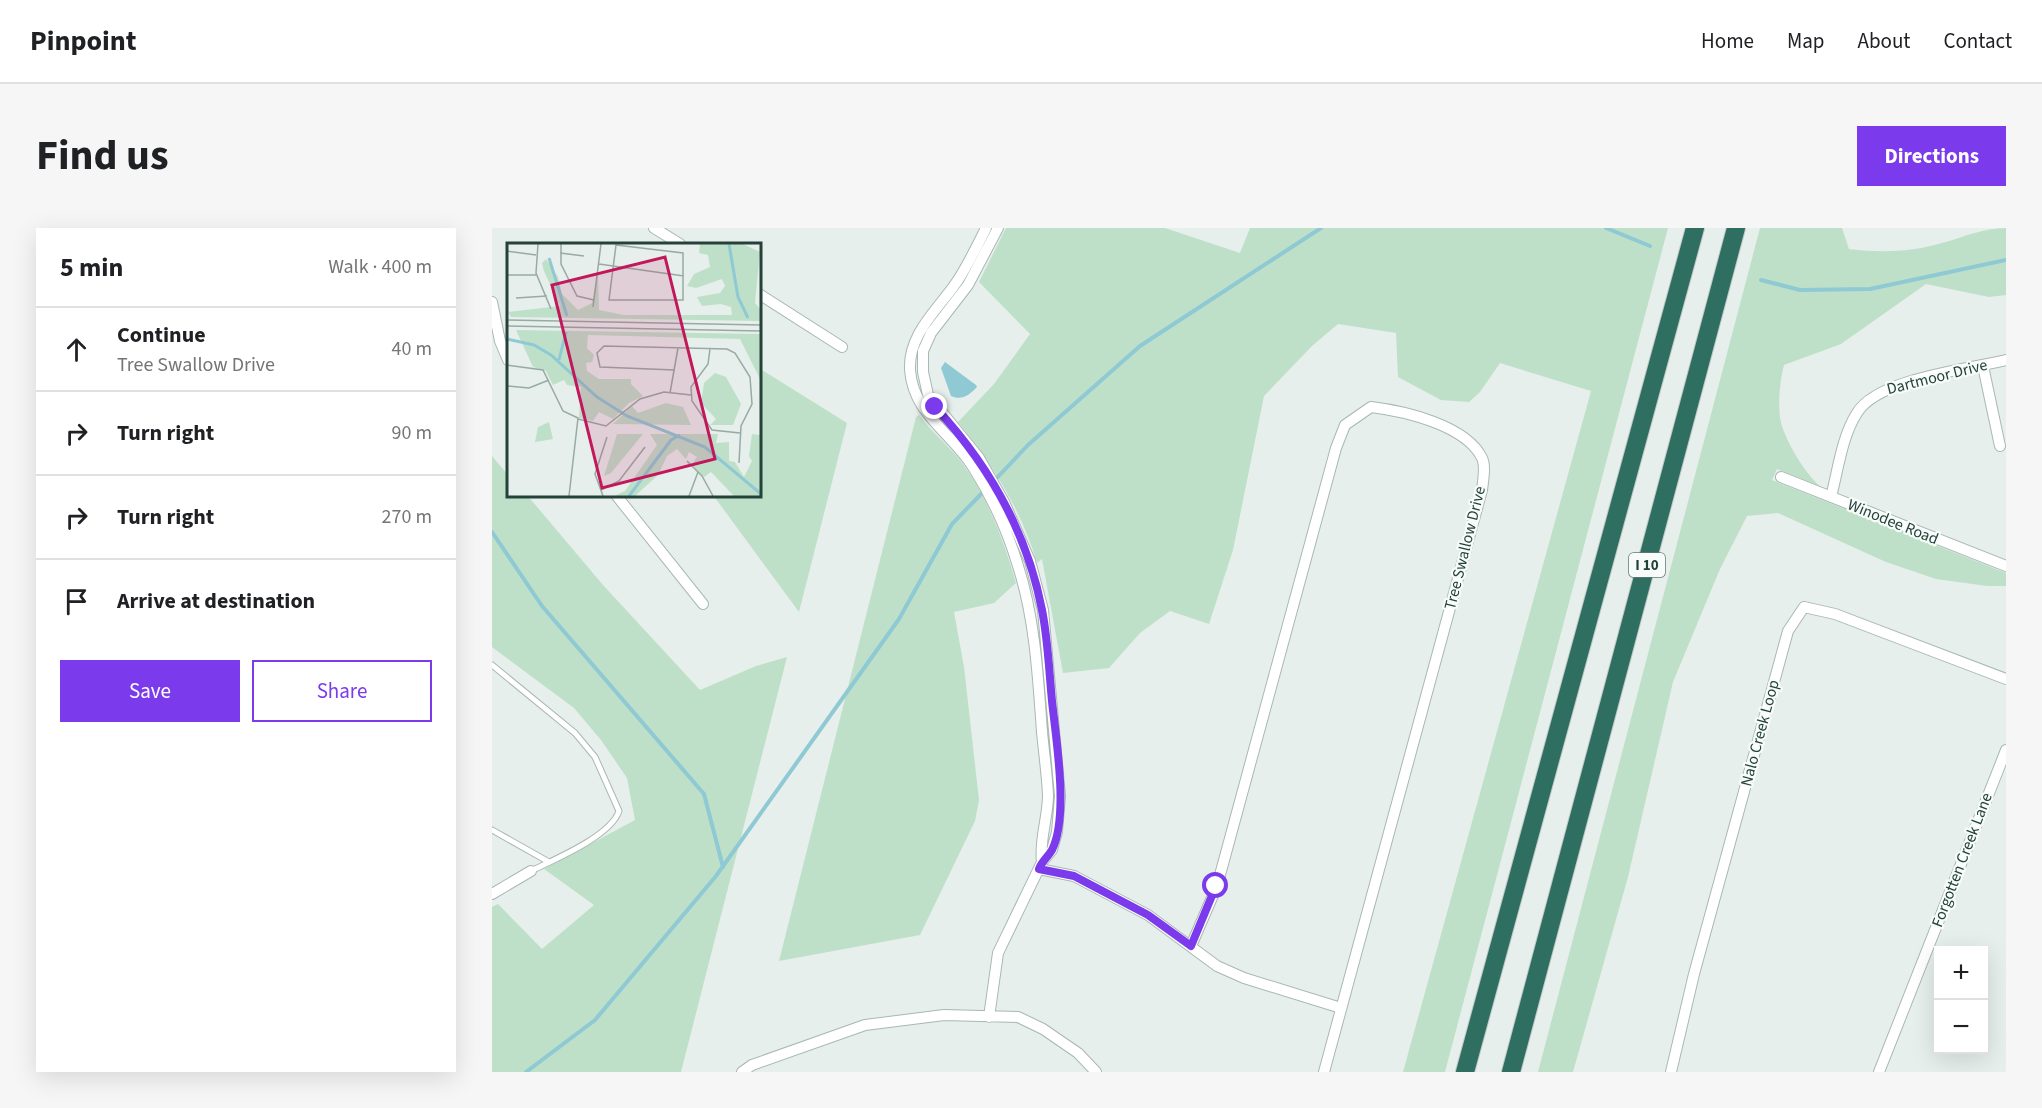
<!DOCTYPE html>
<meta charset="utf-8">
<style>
:root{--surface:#fff;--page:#f6f6f6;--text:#202124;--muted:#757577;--line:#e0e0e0;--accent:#7c3aed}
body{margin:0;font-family:"Source Sans 3",sans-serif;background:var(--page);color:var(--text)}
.controls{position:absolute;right:18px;bottom:18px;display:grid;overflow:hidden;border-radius:0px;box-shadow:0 6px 24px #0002}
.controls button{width:54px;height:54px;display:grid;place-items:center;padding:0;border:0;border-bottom:2px solid var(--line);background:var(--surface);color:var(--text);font:30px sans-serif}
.stop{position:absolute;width:18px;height:18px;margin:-14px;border:4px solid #7c3aed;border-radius:50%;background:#fff}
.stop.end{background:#7c3aed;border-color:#fff;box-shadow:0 2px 6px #0008}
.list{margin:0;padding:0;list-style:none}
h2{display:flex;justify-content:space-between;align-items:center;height:78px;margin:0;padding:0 24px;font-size:26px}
h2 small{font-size:20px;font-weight:400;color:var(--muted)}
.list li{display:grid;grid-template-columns:39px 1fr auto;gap:18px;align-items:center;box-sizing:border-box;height:84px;padding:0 24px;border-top:2px solid var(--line)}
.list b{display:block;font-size:22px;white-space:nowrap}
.list p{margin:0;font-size:20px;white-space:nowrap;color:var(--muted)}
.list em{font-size:20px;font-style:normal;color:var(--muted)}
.actions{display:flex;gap:12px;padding:18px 24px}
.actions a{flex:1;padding:14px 0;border:2px solid var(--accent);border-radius:0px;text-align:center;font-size:21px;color:var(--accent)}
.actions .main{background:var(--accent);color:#fff}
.icon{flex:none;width:33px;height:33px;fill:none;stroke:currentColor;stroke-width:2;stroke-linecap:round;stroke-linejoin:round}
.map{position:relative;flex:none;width:1514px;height:844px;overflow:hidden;border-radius:0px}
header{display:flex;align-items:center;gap:36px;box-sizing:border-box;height:84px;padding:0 30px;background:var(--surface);border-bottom:2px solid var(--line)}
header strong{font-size:28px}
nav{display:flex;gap:33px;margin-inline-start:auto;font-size:21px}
.intro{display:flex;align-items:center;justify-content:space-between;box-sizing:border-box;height:144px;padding:0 36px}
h1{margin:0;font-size:42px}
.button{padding:15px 27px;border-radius:0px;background:var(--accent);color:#fff;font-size:21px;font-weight:700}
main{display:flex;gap:36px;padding:0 36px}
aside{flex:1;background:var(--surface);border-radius:0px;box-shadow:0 6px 24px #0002}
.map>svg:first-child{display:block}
</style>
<header>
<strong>Pinpoint</strong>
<nav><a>Home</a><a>Map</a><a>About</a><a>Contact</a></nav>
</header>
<div class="intro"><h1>Find us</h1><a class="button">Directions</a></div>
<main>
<aside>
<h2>5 min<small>Walk · 400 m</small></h2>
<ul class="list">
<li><svg class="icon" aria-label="ahead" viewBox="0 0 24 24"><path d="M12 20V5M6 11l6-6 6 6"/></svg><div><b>Continue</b><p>Tree Swallow Drive</p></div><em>40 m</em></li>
<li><svg class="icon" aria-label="right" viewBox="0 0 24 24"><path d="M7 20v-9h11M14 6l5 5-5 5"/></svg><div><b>Turn right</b></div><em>90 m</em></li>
<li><svg class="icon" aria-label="right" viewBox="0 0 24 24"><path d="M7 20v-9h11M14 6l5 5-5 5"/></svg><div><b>Turn right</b></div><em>270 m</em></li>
<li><svg class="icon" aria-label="arrive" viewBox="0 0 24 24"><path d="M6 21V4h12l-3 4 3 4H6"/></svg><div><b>Arrive at destination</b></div></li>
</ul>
<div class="actions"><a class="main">Save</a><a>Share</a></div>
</aside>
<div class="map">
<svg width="1514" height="844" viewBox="0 0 1514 844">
<rect width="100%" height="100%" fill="#e6efeb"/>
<path fill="#bfe0c8" d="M 514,0 L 673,0 L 748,25 L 758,0 L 1176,0 L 953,844 L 911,844 L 1099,163 L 1008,135 L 988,164 L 977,174 L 949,172 L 906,149 L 904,105 L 846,96 L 820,118 L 772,168 L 741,322 L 717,396 L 678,383 L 648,405 L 617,440 L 571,445 L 550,331 L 545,335 C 529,281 500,236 466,194 L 502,156 L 538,106 L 487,54 Z
M 1268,0 L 1350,0 L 1357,21 C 1389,25 1419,24 1450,15 C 1472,9 1491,0 1514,0 L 1514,67 L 1497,69 L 1434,56 L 1349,116 L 1292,137 C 1288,152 1286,173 1288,189 C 1290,208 1313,246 1328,258 L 1285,241 L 1280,252 L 1514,345 L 1514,358 L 1495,358 L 1444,351 L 1394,334 L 1286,285 L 1255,288 L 1228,341 L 1181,454 L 1136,649 L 1081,844 L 1046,844 Z
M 267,140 L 355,195 L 307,384 L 221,267 L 267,267 Z
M 427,187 C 441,206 460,220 473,239 C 497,273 513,316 524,355 L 502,375 L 462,384 L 472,439 L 487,572 L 483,593 L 428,707 L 287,733 L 424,189 Z
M 0,228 L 16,247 L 16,267 L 35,267 L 111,357 L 208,462 L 264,438 L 295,429 L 189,844 L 0,844 L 0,679 L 6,676 L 50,721 L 102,677 L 52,641 L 143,592 L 135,550 L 109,512 L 82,480 L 0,419 Z"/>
<path fill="#8ec9d4" d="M 453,134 L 484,157 L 485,159 C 477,167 470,173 459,168 L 449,140 Z"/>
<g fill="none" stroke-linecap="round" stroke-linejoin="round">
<path stroke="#8ec9d4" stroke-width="4" d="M 1114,0 L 1158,18
M 1269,52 L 1308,62 L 1378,61 L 1514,32
M 501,254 L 536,217 L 648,118 L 829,0
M 0,304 L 50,378 L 212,566 L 231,639
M 34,844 L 103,792 L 224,648 L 407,391 L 460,296 L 494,261"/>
<g stroke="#a8b8b2" stroke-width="7">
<path id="service" d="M 0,437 L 83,505 L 103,529 L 127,583 C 119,608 63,631 39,643
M 0,602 L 57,634"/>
</g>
<g stroke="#a8b8b2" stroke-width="12">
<path id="minor" d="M 162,0 L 188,16
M 494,0 C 485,18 477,35 466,52 C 447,81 416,105 418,142 C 421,186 460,205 481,239 C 500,269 516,304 526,338 C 543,391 546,448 550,504 C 552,525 555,546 556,567 C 556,590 547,612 550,634
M 267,66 L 350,119
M 0,74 L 8,113 L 16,132
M 1491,138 L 1508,218
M 1289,249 L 1514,338
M 124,267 L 211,376
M 1339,269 C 1346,242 1350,208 1365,185 C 1385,151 1476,141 1514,132
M 547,641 L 582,648 L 656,687 L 725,738 L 752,750 L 849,780
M 0,666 L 39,643
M 699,718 L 725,658 L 844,220 L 853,197 L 879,179 C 912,183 974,197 990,230 C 994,238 991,253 990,262 L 832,844
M 497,789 L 506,725 L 550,634 L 560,622 L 565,604 L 568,568 L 551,382 L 538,333 L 512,274 L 487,230 L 436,167 L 431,144 L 431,123 L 439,105 L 476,57 L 506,0
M 250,844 L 260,837 L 373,797 L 452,787 L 526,789 L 551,801 L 586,825 L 604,844
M 1179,844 L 1202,746 L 1296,403 L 1312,379 L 1343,386 L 1514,451
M 1387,844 L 1514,522"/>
</g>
<g stroke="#c2cac8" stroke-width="20">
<path id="motorway" d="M 973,844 L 1203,0
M 1019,844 L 1244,0"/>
</g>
<use href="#service" stroke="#fff" stroke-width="5"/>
<use href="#minor" stroke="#fff" stroke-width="10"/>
<use href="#motorway" stroke="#2f6f62" stroke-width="18"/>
</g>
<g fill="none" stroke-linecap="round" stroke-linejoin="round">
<path stroke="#7c3aed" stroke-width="8" d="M 443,179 C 496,236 535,304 550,382 C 556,412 557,442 560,473 C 564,511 577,588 560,622 C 556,629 550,633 547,641 L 582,648 L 656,687 L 699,718 L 724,658"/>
</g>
<g text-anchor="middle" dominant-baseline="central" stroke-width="4.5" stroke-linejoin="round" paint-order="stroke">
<rect fill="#f7fbf9" stroke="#637a73" stroke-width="1.5" x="1137" y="325" width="36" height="24" rx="4.5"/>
<g font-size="15" font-weight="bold" fill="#24423a">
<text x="1155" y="337">I 10</text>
</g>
<g font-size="16" fill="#24423a" stroke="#f7fbf9">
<text transform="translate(1445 149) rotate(-14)">Dartmoor Drive</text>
<text transform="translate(1401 294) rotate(22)">Winodee Road</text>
<text transform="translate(973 320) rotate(-76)">Tree Swallow Drive</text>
<text transform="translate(1268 505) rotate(-75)">Nalo Creek Loop</text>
<text transform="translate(1470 632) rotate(-69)">Forgotten Creek Lane</text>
</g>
</g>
<g transform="translate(15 15)">
<rect width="254" height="254" fill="#e6efeb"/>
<path d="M 193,1 L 236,1 L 253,9 L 248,60 L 253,66 L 253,78 L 4,74 L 1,69 L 53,63 L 37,28 L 35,20 L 39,16 L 51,34 L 55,51 L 71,67 L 85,60 L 91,29 L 92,67 L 117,72 L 225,72 L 224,64 L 214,61 L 195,63 L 190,54 L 213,50 L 218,43 L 215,36 L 189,45 L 180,43 L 187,31 L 203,24 L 201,12 L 192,10 ZM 9,87 L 253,91 L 253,136 L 233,96 L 81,92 L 80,105 L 87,112 L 85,119 L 79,120 L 80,128 L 92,136 L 124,136 L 124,141 L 136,153 L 122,160 L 106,176 L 92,169 L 86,178 L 72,175 L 74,144 L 60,142 L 57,137 L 46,142 L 39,128 L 26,124 ZM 208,130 L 219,134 L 234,161 L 226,182 L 203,182 L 209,176 L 194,160 L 197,140 ZM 159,160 L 176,164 L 184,182 L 106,181 L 125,163 L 131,170 ZM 42,179 L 46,196 L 28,199 L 31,184 ZM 110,191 L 136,191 L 104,230 L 97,233 ZM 143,191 L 211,191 L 209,200 L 222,199 L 222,218 L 228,219 L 237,234 L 245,218 L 242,213 L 245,191 L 253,192 L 253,253 L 227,253 L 204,229 L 197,234 L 190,227 L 185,221 L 190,214 L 182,209 L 179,216 L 170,206 L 160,213 L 151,232 L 128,253 L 107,253 L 118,248 L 150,202 Z" fill="#bfe0c8"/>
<path fill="none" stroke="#8ec9d4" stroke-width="3" d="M 222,1 L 231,54 L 241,75M 42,15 L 60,73M 0,96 L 27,102 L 44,112 L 90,154 L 120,173 L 198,204 L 254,251M 52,117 L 59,89M 122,253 L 164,197 L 173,192"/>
<path fill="none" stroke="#98aaa4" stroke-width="1.5" d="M 31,1 L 29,30 L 44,66M 54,1 L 54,21 L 70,53 L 87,57M 109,2 L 176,10 L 176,57 L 102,57 ZM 0,8 L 29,12M 53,10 L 77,13M 92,21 L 177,33M 0,32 L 29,32M 9,55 L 40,53M 86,64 L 94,1M 0,77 L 254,82M 0,83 L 254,88M 203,106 L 201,121 L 184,144 L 185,158 L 205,187 L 233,190M 0,122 L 36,127 L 56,168 L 71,175 L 62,253M 168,127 L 93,124 L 90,110 L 97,103 L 220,106 L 228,110 L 243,134 L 245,161 L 234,183 L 232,220M 0,143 L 22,145 L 42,137M 163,150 L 171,105M 71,176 L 99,183 L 133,156 L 157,149 L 184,152M 180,218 L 195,233 L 206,253M 94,247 L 112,238 L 138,204M 96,253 L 88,231 L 100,194M 182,253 L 191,229"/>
<path fill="#c2185b" fill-opacity="0.15" stroke="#c2185b" stroke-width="3" d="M 158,14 L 208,216 L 95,245 L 45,42 Z"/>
<rect width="254" height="254" fill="none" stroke="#24423a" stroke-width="3"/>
</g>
</svg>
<div class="controls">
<button>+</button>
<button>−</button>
</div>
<div class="stop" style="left:724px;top:658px"></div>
<div class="stop end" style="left:443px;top:179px"></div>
</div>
</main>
